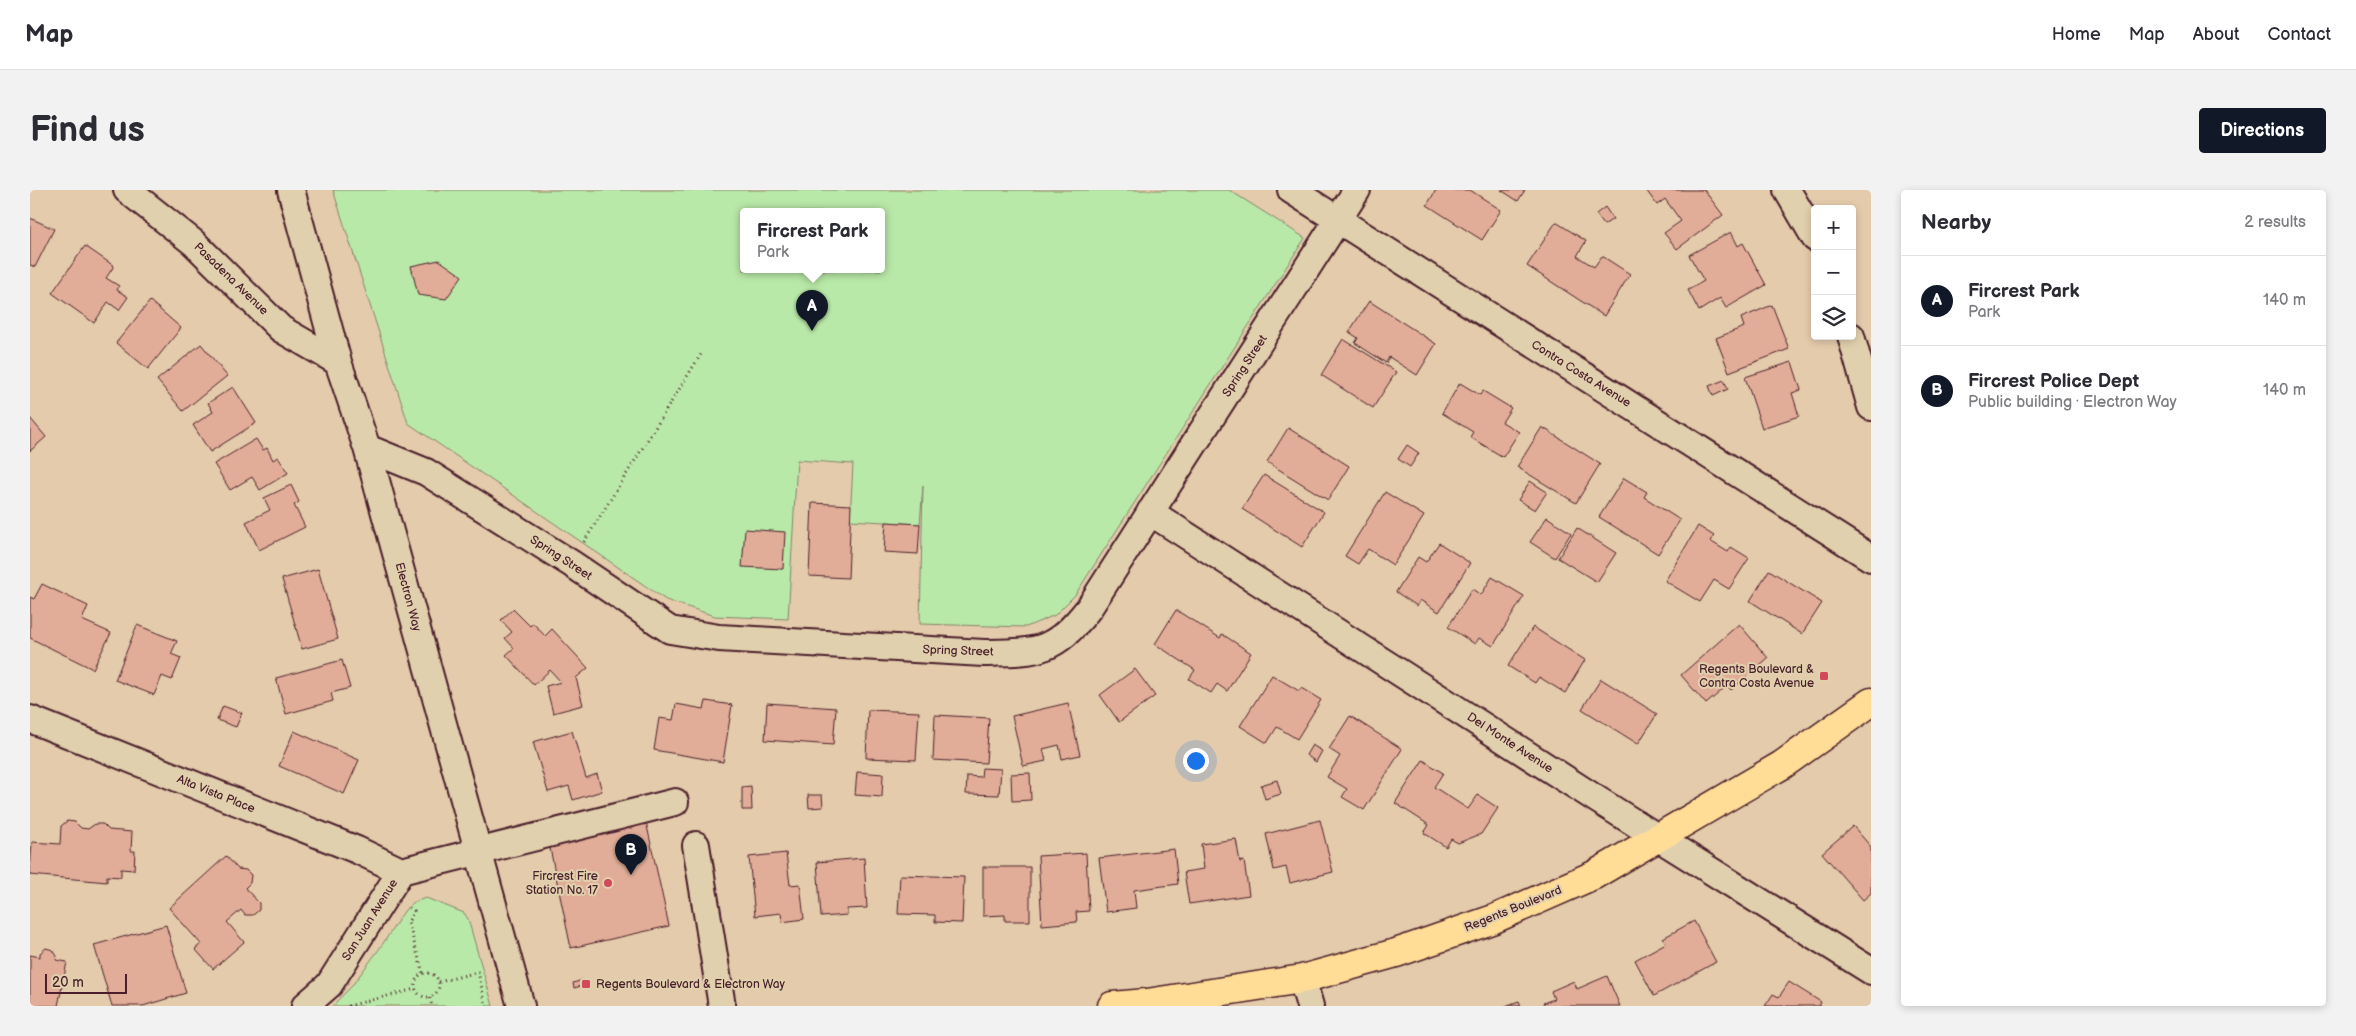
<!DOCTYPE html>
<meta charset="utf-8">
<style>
:root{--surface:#fff;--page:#f2f2f3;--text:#2b2b33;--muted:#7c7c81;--line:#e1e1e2;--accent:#111827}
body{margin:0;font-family:"Balsamiq Sans",sans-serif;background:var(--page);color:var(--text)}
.controls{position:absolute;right:15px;top:15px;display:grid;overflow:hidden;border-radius:5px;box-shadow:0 2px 8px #0003}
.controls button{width:45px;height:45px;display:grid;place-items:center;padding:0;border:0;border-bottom:1px solid var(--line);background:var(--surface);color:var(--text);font:25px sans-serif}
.scale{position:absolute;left:15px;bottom:12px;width:82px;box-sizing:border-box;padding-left:5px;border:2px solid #4a1f2b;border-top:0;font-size:14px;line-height:18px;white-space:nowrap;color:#4a1f2b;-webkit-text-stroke:4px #e1d0ad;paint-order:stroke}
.you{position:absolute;left:1165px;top:570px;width:18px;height:18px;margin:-12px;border:4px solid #fff;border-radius:50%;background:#1a73e8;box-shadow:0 0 0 8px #1a73e833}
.badge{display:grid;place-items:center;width:32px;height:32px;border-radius:50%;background:var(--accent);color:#fff;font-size:16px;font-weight:700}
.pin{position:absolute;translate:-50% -41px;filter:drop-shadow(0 1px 2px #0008)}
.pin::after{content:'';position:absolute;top:26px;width:18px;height:15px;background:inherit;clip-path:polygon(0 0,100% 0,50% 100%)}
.popup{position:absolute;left:710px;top:18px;width:145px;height:65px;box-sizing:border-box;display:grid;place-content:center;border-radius:5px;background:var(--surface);filter:drop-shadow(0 1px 4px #0005);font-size:16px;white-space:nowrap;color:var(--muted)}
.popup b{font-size:19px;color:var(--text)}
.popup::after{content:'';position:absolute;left:50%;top:100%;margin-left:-10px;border:10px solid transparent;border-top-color:var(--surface)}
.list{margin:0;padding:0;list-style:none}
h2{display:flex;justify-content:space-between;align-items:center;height:65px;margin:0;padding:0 20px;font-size:21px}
h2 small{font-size:16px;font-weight:400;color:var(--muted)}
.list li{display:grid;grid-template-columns:32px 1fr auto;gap:15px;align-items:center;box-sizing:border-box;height:90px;padding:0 20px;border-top:1px solid var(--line)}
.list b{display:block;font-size:19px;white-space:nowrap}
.list p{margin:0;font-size:16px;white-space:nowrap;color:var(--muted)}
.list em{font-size:16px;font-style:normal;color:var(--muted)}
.icon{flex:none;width:28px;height:28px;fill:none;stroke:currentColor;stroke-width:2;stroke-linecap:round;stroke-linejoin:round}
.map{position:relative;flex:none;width:1841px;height:816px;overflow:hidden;border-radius:5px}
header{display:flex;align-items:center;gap:30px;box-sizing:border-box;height:70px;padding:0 25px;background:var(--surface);border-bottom:1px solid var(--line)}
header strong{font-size:24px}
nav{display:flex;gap:28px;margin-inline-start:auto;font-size:18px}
.intro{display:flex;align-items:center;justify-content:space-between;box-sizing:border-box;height:120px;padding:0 30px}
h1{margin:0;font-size:35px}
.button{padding:12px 22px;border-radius:5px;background:var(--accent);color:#fff;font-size:18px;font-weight:700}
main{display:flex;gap:30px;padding:0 30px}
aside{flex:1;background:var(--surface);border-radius:5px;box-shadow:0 2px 8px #0003}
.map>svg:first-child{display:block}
</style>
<header>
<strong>Map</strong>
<nav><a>Home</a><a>Map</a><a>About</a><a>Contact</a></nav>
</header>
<div class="intro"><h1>Find us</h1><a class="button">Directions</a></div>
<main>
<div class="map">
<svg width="1841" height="816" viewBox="0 0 1841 816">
<rect width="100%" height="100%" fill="#e4cbab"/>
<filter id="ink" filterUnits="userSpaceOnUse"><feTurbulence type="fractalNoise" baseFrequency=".02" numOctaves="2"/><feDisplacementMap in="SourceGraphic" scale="10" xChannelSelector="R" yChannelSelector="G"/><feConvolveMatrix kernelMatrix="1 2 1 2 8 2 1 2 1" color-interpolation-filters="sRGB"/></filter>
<g filter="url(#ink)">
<path fill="#b9e9a8" stroke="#82846a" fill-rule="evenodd" d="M 303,0 L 1199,0 L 1275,48 L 1045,405 L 1025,425 L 996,437 L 890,434 L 893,295 L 890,334 L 820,330 L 823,274 L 767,270 L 758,429 L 685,426 L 636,410 L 378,233 ZM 713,22 L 851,22 L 851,80 L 713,80 Z
M 396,708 L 434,723 L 438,729 L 463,816 L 302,816 L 321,797 L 350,758 L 375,720 L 384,712 Z"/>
<path fill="#e1ad98" stroke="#4a1f2b" d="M 1406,0 L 1440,0 L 1471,20 L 1452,50 L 1397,15 Z
M 1471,0 L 1495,0 L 1488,11 Z
M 1616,0 L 1674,0 L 1693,25 L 1647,59 L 1634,43 L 1651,31 L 1635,9 L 1627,15 Z
M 1575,17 L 1583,29 L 1574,35 L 1566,24 Z
M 0,28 L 24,39 L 5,77 L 0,75 Z
M 1526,32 L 1556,51 L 1547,66 L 1564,77 L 1572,66 L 1600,84 L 1574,126 L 1497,76 Z
M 1701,42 L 1708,56 L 1713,53 L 1736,95 L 1696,118 L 1690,108 L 1669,121 L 1658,100 L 1674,91 L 1659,65 Z
M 55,56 L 84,76 L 76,88 L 89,96 L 87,100 L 98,107 L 89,120 L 78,112 L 64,133 L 22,103 Z
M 409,70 L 432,86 L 416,109 L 388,105 L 381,76 Z
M 120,111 L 151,138 L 118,179 L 86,153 Z
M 1339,111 L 1406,154 L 1387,185 L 1359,167 L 1356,173 L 1325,153 L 1328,148 L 1319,142 Z
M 1742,115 L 1759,159 L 1699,182 L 1686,148 L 1714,137 L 1711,128 Z
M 1313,149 L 1366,182 L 1343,218 L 1291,185 Z
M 171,154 L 197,186 L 153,221 L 127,190 Z
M 1762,172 L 1771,200 L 1762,203 L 1769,226 L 1732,238 L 1715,187 Z
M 1694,190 L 1698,199 L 1683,206 L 1679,196 Z
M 1430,193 L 1450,205 L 1453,201 L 1481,218 L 1472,232 L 1489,242 L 1473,267 L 1440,247 L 1443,242 L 1412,223 Z
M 203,197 L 226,233 L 180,262 L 163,235 L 183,222 L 178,213 Z
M 0,228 L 16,247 L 0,261 Z
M 1512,237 L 1570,274 L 1546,313 L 1487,277 Z
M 1258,238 L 1319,276 L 1298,310 L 1237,272 Z
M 226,249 L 233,260 L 237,258 L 243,270 L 248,267 L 258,283 L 230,300 L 222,287 L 200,300 L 184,274 Z
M 1377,255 L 1389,263 L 1380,277 L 1368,269 Z
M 1234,285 L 1294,322 L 1272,357 L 1212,319 Z
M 1594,288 L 1617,302 L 1614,307 L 1650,330 L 1628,364 L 1569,327 Z
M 1500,291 L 1517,302 L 1505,320 L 1488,310 Z
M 261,295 L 269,312 L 264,315 L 275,337 L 229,360 L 216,332 L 240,320 L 234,308 Z
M 1355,302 L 1394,326 L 1363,375 L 1338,359 L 1328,374 L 1315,366 Z
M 782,313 L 821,315 L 818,388 L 779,386 Z
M 1517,327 L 1541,343 L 1525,368 L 1500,352 Z
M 856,332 L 890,334 L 888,364 L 854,362 Z
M 1668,336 L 1684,346 L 1680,351 L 1698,362 L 1701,357 L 1719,368 L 1699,399 L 1684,390 L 1670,412 L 1635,391 Z
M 1547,338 L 1586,363 L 1567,392 L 1528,368 Z
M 715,339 L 755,342 L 753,379 L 712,377 Z
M 1409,353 L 1440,373 L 1409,422 L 1390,410 L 1387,416 L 1366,402 L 1388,367 L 1396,372 Z
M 288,379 L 308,449 L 272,459 L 252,389 Z
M 1739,380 L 1792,413 L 1772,444 L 1720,411 Z
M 1462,387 L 1494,406 L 1463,456 L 1449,448 L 1445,454 L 1418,437 L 1442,399 L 1451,405 Z
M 12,394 L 58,416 L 52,430 L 81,443 L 63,479 L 0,448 L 0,407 L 4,409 Z
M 483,419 L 500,436 L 503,433 L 515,446 L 522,439 L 558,478 L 546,488 L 553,515 L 523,523 L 516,496 L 531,492 L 520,480 L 504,495 L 476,465 L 484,458 L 475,448 L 482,442 L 471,430 Z
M 1146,420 L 1190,448 L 1192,444 L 1221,463 L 1197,501 L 1187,494 L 1181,503 L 1159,489 L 1165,480 L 1125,454 Z
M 1709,434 L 1738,468 L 1701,500 L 1697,496 L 1676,514 L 1651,485 Z
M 107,435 L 147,451 L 141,464 L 151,468 L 142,490 L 132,486 L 124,505 L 85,490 Z
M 1503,437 L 1555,470 L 1535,503 L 1509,487 L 1505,493 L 1478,476 Z
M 312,470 L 320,498 L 301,503 L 303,511 L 256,524 L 246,488 Z
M 1105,479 L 1125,506 L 1089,532 L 1070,505 Z
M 1242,485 L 1269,501 L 1271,498 L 1291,510 L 1267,549 L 1247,537 L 1237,553 L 1210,536 Z
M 1571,489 L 1627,524 L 1608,554 L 1552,519 Z
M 676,511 L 702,515 L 693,572 L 624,560 L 629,528 L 643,530 L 646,514 L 674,519 Z
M 737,513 L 806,518 L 803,555 L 735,550 Z
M 1038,513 L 1050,565 L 1032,569 L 1029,555 L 1013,559 L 1016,571 L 993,576 L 982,526 Z
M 193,516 L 212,523 L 206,537 L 187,530 Z
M 838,520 L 889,522 L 886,570 L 836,568 Z
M 905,525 L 959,528 L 956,573 L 903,570 Z
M 1320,526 L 1372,559 L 1334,620 L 1312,607 L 1317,599 L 1297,587 L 1310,566 L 1299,559 Z
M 264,541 L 329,570 L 314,604 L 249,576 Z
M 542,541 L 556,588 L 567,584 L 572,601 L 543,610 L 539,596 L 518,602 L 503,552 Z
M 1282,555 L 1292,561 L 1286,572 L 1276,565 Z
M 1393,570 L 1413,583 L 1404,597 L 1438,619 L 1448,605 L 1468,618 L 1451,644 L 1428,653 L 1421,649 L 1416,657 L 1394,643 L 1399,635 L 1365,613 Z
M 952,578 L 971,579 L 969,605 L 936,604 L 937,586 L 951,587 Z
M 827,582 L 853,584 L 852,607 L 825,605 Z
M 1000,583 L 1001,610 L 982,611 L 981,584 Z
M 1247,590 L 1251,604 L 1235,609 L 1231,595 Z
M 721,596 L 722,620 L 712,620 L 712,597 Z
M 778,605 L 792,605 L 793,617 L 779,618 Z
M 615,627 L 639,736 L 541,758 L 518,649 Z
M 1290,630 L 1303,682 L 1260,693 L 1256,677 L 1244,680 L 1236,644 Z
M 37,631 L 45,632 L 51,638 L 58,639 L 65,634 L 73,634 L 79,640 L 102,642 L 101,661 L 105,661 L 104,680 L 91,679 L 91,687 L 77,686 L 77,692 L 0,685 L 2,652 L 30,654 L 31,636 Z
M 1823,636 L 1841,657 L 1841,703 L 1833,710 L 1792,663 Z
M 1206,649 L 1210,672 L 1214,671 L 1219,705 L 1159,714 L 1154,682 L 1174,679 L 1171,654 Z
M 1144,659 L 1148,694 L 1104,700 L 1106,718 L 1076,722 L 1069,668 Z
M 756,663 L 760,695 L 770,694 L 774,729 L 752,732 L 751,723 L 725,726 L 719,667 Z
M 1056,663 L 1059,721 L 1046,722 L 1047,732 L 1012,735 L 1008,666 Z
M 196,666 L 208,679 L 216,680 L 221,685 L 220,693 L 215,698 L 229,713 L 229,720 L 223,725 L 215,725 L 211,720 L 197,732 L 214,752 L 183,779 L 165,759 L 171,754 L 139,718 Z
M 834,668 L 837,718 L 817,719 L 817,725 L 791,727 L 787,672 Z
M 953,677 L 1000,677 L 1000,731 L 975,731 L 975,725 L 953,726 Z
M 870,685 L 934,687 L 932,733 L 905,732 L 905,725 L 868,724 Z
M 1664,731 L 1686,772 L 1624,806 L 1605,770 L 1636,753 L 1633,748 Z
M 136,735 L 156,803 L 113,816 L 82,816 L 64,755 Z
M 16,758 L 23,760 L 27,766 L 26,770 L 37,772 L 28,816 L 0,816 L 0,765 L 10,767 L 10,763 Z
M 1577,786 L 1590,816 L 1514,816 L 1513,813 L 1524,809 L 1521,801 L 1544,791 L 1547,799 Z
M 553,790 L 555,795 L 544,798 L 543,793 Z
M 1759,792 L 1791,812 L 1789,816 L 1735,816 L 1743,804 L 1749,807 Z
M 1489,811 L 1491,816 L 1475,816 Z"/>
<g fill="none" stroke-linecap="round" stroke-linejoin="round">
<g stroke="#4a1f2b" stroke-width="30">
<path id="minor" d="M 97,0 L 164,53 L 251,139 L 308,172
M 261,0 L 308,172 L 337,258 L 491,816
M 1261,0 L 1841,368
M 1757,0 L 1785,48
M 1821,146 L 1841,217
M 337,258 L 396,282 L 542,374 L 640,440 L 689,448 L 954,463 C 1008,462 1024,463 1059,418 L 1327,0
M 1120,322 L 1568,610 L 1841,781
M 0,529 L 327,660 L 371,681
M 666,655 L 692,816
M 1272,789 L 1280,816
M 275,816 L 299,795 L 371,681 L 645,612"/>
</g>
<g stroke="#4a1f2b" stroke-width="31">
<path id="major" d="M 1082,816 L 1117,813 L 1272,789 L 1366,763 L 1464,729 L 1564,685 L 1752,575 L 1841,512"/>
</g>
<path stroke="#4a1f2b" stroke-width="3" stroke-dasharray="1 4" stroke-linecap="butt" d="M 554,352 L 673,161
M 379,718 L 384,721 L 378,732 L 393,783
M385 795a12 12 0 1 1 24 0a12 12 0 1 1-24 0Z
M 409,792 L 448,782 L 456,816
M 400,808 L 402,816
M 318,816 L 385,799"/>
<use href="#minor" stroke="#e1d0ad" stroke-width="26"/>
<use href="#major" stroke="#ffdd96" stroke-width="28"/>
</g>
</g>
<g fill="#d1495b" stroke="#e1d0ad" stroke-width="2">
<rect x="1789" y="481" width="10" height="10" rx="2.5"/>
<circle cx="578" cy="693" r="5"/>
<rect x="551" y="789" width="10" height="10" rx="2.5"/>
</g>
<g text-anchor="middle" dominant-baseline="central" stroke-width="4" stroke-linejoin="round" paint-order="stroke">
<g font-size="12" fill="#4a1f2b" stroke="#e1d0ad">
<text transform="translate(201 89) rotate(44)">Pasadena Avenue</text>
<text transform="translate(1215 176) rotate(-57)">Spring Street</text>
<text transform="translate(1551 184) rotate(32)">Contra Costa Avenue</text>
<text transform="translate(531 368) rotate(33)">Spring Street</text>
<text transform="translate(378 407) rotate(75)">Electron Way</text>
<text transform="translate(928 461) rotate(2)">Spring Street</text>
<text transform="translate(1480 553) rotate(33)">Del Monte Avenue</text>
<text transform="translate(186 604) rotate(22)">Alta Vista Place</text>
<text transform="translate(1483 719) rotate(-22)">Regents Boulevard</text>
<text transform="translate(340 730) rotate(-58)">San Juan Avenue</text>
</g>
<g font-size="12" fill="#4a1f2b" stroke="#e1d0ad" text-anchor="end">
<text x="1784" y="479">Regents Boulevard &amp;<tspan x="1784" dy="14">Contra Costa Avenue</tspan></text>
<text x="568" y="686">Fircrest Fire<tspan x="568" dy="14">Station No. 17</tspan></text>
<text x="566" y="794" text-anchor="start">Regents Boulevard &amp; Electron Way</text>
</g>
</g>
</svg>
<div class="controls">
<button>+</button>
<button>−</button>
<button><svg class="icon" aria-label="layers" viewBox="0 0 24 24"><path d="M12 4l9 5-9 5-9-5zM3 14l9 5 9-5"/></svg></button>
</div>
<div class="scale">20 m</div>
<div class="you"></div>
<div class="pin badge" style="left:782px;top:141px">A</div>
<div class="popup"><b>Fircrest Park</b>Park</div>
<div class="pin badge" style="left:601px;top:685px">B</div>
</div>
<aside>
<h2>Nearby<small>2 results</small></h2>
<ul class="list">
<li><span class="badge">A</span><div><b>Fircrest Park</b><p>Park</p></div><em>140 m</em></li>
<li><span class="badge">B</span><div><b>Fircrest Police Dept</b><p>Public building · Electron Way</p></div><em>140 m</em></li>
</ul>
</aside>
</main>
